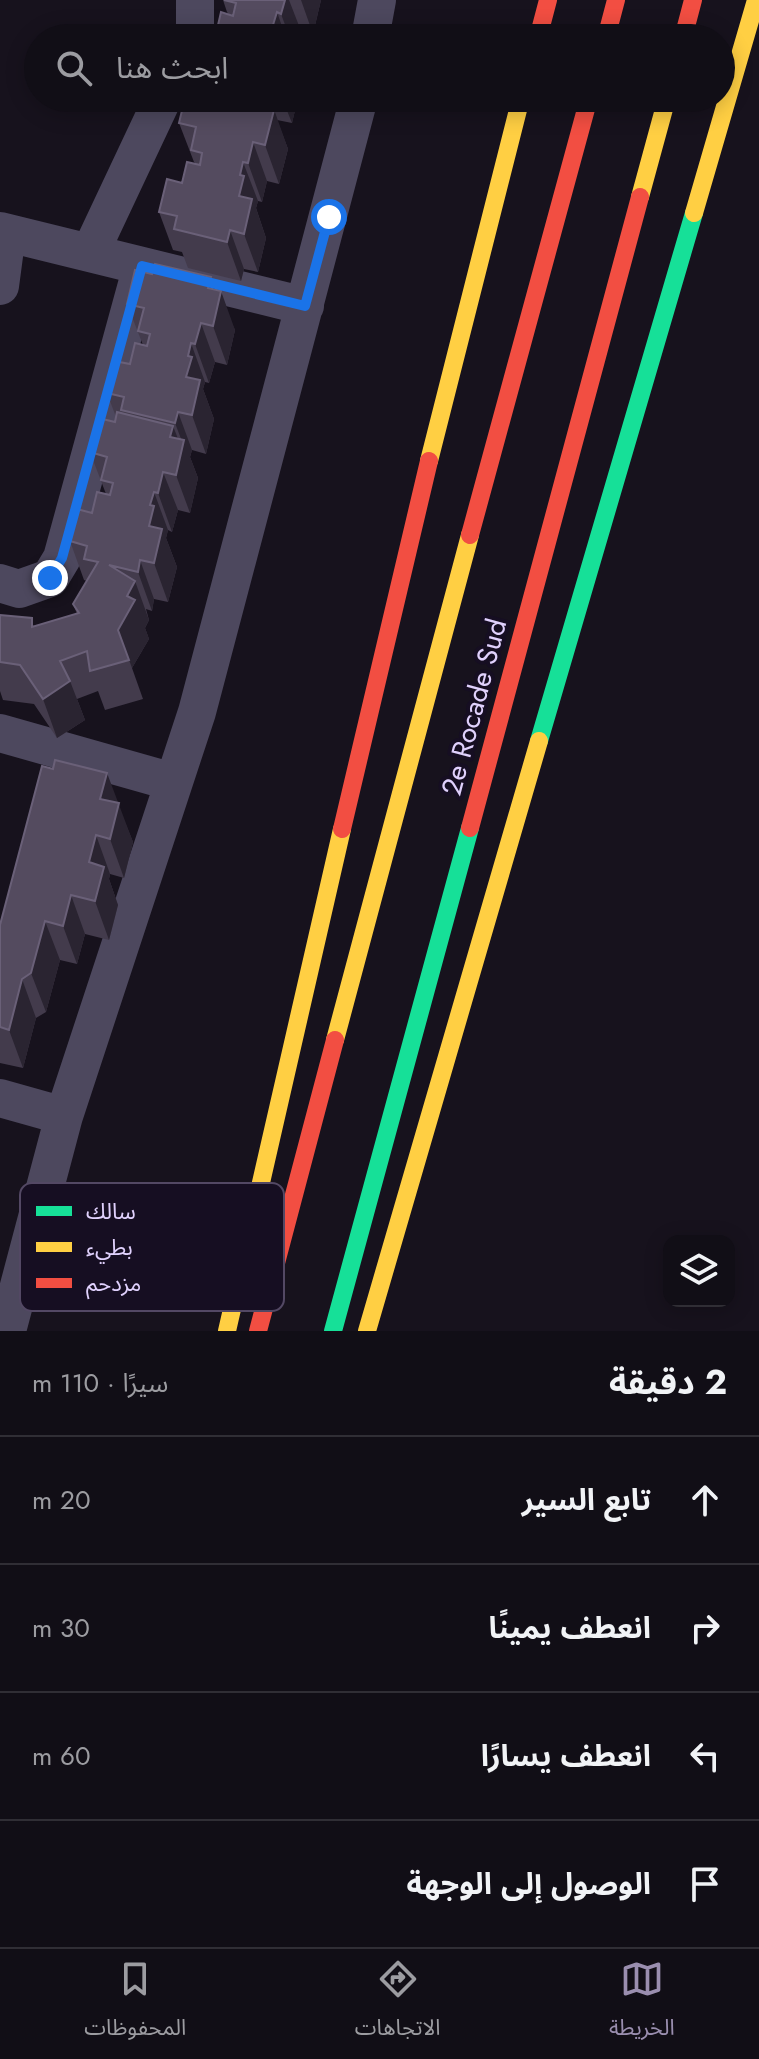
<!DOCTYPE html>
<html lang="ar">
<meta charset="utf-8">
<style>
:root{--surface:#110e16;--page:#1e1c23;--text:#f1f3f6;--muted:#9c9ca1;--line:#302e35;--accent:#9a8eaf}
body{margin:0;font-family:Jost,"Noto Sans Arabic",sans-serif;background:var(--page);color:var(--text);direction:rtl}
.controls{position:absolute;right:24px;bottom:24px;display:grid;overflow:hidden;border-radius:16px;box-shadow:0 4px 20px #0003}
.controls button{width:72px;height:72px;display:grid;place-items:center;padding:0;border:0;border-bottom:2px solid var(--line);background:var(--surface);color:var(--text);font:40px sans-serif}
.stop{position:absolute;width:24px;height:24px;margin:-18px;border:6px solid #1a73e8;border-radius:50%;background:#fff}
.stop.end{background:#1a73e8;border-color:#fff;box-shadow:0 2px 8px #0008}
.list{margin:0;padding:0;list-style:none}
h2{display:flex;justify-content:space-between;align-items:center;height:104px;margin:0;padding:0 32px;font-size:34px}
h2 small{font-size:26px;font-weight:400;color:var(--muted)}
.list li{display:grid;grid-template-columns:52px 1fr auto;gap:24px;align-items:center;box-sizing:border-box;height:128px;padding:0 32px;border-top:2px solid var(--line)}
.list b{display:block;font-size:30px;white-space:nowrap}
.list em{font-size:26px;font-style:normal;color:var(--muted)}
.icon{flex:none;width:44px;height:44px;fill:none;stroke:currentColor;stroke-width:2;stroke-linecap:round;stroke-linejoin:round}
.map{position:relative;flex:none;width:759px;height:1331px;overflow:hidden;direction:ltr}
.search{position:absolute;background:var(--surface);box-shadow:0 4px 20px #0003;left:24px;right:24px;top:24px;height:88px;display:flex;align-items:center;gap:20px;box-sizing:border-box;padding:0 28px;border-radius:44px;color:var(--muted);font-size:30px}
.sheet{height:616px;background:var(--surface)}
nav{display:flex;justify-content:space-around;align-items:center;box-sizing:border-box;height:112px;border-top:2px solid var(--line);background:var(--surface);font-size:22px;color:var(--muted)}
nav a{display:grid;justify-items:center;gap:4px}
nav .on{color:var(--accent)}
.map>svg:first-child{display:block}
</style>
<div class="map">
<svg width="759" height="1331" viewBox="0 0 759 1331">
<rect width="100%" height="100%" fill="#17121d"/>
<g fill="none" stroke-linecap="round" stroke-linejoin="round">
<path stroke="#4d485e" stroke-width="38" d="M 191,38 L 195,30 L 195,0
M 370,38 L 377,0
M 0,231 L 305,306
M 90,253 L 163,98
M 0,286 L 7,233
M 0,583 L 19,589 L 50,578 L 62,558 L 142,266
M 0,733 L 173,782
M 0,1098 L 64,1116
M 7,1331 L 64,1116 L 197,712 L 359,98"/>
<path stroke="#16e098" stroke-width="18" d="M 539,741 L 694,213
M 333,1331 L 470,828"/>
<path stroke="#ffcf43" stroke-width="18" d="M 640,197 L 667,98
M 694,213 L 756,0
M 429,461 L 521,98
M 335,1040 L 470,535
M 227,1331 L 342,829
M 367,1331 L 539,741"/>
<path stroke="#f24e42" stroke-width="18" d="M 538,38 L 548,0
M 606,38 L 616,0
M 683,38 L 693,0
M 470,535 L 589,98
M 470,828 L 640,197
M 342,829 L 429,461
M 258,1331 L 335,1040"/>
</g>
<path fill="#433b4c" d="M 223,0 L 321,0 L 313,34 L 301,31 L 299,38 L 199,38 L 216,34 L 229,15 L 227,12 Z
M 185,98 L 298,98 L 292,123 L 277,120 L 288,149 L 279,184 L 267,181 L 262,202 L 258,201 L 256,208 L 266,238 L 258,272 L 244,269 L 241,281 L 188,268 L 182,252 L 173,250 L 159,212 L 196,164 L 194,162 L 179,123 Z
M 215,290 L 235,330 L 227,365 L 215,362 L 209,383 L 205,382 L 203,389 L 214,419 L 206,454 L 192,450 L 190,457 L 198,478 L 190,513 L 178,510 L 172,532 L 168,530 L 166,538 L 177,567 L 168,602 L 154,599 L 152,611 L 146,609 L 149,620 L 145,628 L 149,639 L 132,668 L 143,699 L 105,710 L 98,691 L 77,699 L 85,720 L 57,738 L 34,704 L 3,700 L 0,691 L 0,615 L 35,626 L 77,614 L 73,604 L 87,581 L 84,580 L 70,541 L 106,494 L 90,452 L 115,422 L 116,417 L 107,393 L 143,345 L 127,304 Z
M 117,803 L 133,842 L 124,878 L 110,874 L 109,879 L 118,905 L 109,940 L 85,934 L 77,964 L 60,960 L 46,1012 L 36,1018 L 23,1068 L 0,1063 L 0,925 Z"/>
<path fill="#2a2431" d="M 285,0 L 289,0 L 301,31 L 299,38 L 290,38 L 281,14 Z
M 301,0 L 321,0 L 313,34 Z
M 277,12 L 286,38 L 275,38 L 273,25 Z
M 262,98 L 270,98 L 288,149 L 279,184 L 265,145 L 260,107 Z
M 282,98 L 298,98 L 292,123 Z
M 253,142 L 267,181 L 262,202 L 248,163 Z
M 243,162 L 258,201 L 256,208 L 266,238 L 258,272 L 244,234 L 239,196 L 240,175 Z
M 230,230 L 244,269 L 241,281 L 227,242 Z
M 211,277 L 219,300 L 221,291 L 235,330 L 227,365 L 213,326 L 208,288 Z
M 201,323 L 215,362 L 209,383 L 195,344 Z
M 191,343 L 205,382 L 203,389 L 214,419 L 206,454 L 192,415 L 186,377 L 188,356 Z
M 178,412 L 192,450 L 190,457 L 198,478 L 190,513 L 176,475 L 170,437 L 173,426 L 182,449 L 183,444 L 175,423 Z
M 163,472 L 178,510 L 172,532 L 158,493 Z
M 154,492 L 168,530 L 166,538 L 177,567 L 168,602 L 154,563 L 149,526 L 150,505 Z
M 140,560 L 154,599 L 152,611 L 138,572 Z
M 135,581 L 149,620 L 145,628 L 149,639 L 132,668 L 118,630 L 127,596 Z
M 70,681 L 85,720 L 57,738 L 43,699 Z
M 107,773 L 133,842 L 124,878 L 110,839 L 100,799 Z
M 96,835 L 110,874 L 109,879 L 118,905 L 109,940 L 95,901 L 89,862 Z
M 71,895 L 85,934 L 77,964 L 63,926 Z
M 45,921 L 60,960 L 46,1012 L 31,973 Z
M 22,979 L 36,1018 L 23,1068 L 9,1030 Z"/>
<path fill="#544b5f" stroke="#6a6078" stroke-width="2" d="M 224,0 L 285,0 L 281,14 L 277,12 L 273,25 L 277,26 L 275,38 L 199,38 L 201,30 L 216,34 L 221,12 L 233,16 L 236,3 Z
M 185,98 L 262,98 L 260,107 L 274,110 L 265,145 L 253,142 L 248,163 L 243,162 L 240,175 L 244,176 L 239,196 L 252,199 L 244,234 L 230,230 L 227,242 L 174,229 L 177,216 L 159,212 L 167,179 L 182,183 L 187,162 L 200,165 L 202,153 L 191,150 L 196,127 L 179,123 Z
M 155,264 L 211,277 L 208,288 L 221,291 L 213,326 L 201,323 L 195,344 L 191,343 L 188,356 L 192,357 L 186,377 L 200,380 L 192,415 L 178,412 L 175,423 L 121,410 L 124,397 L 107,393 L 114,361 L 130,364 L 135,343 L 147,346 L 150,334 L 138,331 L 144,308 L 127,304 L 135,270 L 152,274 Z
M 117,412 L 173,426 L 170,437 L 184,440 L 176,475 L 163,472 L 158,493 L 154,492 L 150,505 L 154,506 L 149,526 L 162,529 L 154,563 L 140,560 L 138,572 L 109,565 L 135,581 L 127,596 L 135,600 L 118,630 L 129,660 L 90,671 L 87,651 L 60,661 L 70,681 L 43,699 L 20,665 L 0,662 L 0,615 L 32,618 L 32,627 L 79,613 L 73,604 L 98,562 L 84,559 L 87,546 L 70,541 L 77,509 L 92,513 L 97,492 L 110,495 L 113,483 L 101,480 L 107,457 L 90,452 L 98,418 L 115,422 Z
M 55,760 L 107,773 L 100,799 L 119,803 L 110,839 L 96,835 L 89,862 L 104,867 L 95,901 L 71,895 L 63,926 L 45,921 L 31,973 L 22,979 L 9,1030 L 0,1027 L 0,925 L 42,766 L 53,769 Z"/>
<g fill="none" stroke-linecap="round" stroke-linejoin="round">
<path stroke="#1a73e8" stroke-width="10" d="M 50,578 L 62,558 L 142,266 L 305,306 L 329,217"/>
</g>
<g text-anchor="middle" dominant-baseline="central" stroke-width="8" stroke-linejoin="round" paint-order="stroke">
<g font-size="28" fill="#e0d1fd" stroke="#160e22">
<text transform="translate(474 707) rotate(-75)">2e Rocade Sud</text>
</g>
</g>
<rect x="20" y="1183" width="264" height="128" rx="12" fill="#160e22" stroke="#534864" stroke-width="2"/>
<rect x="36" y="1206" width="36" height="10" fill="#16e098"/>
<rect x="36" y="1242" width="36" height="10" fill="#ffcf43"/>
<rect x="36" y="1278" width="36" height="10" fill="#f24e42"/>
<g font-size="22" fill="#e0d1fd">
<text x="86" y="1219">سالك</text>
<text x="86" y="1255">بطيء</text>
<text x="86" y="1291">مزدحم</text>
</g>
</svg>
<div class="controls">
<button><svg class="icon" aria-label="layers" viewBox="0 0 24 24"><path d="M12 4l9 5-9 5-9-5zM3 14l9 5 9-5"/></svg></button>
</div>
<div class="stop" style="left:329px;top:217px"></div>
<div class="stop end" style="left:50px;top:578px"></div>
<div class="search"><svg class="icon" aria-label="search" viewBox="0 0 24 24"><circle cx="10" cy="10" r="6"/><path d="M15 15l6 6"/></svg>ابحث هنا</div>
</div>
<section class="sheet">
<h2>2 دقيقة<small>سيرًا · 110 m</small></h2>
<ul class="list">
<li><svg class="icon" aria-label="ahead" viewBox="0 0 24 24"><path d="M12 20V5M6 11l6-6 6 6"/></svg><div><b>تابع السير</b></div><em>20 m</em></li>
<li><svg class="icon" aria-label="right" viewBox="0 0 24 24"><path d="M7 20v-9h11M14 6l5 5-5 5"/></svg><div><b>انعطف يمينًا</b></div><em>30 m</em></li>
<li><svg class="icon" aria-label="left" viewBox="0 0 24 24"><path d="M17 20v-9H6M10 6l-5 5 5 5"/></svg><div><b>انعطف يسارًا</b></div><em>60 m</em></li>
<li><svg class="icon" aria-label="arrive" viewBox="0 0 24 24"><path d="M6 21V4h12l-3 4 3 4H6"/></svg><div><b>الوصول إلى الوجهة</b></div></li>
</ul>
</section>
<nav>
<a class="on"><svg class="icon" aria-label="map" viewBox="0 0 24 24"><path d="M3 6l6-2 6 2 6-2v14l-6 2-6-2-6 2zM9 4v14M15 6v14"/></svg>الخريطة</a>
<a><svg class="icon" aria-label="directions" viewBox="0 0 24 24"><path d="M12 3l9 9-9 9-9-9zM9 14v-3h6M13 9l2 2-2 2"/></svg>الاتجاهات</a>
<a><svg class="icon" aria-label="saved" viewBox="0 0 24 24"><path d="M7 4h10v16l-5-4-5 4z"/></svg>المحفوظات</a>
</nav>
